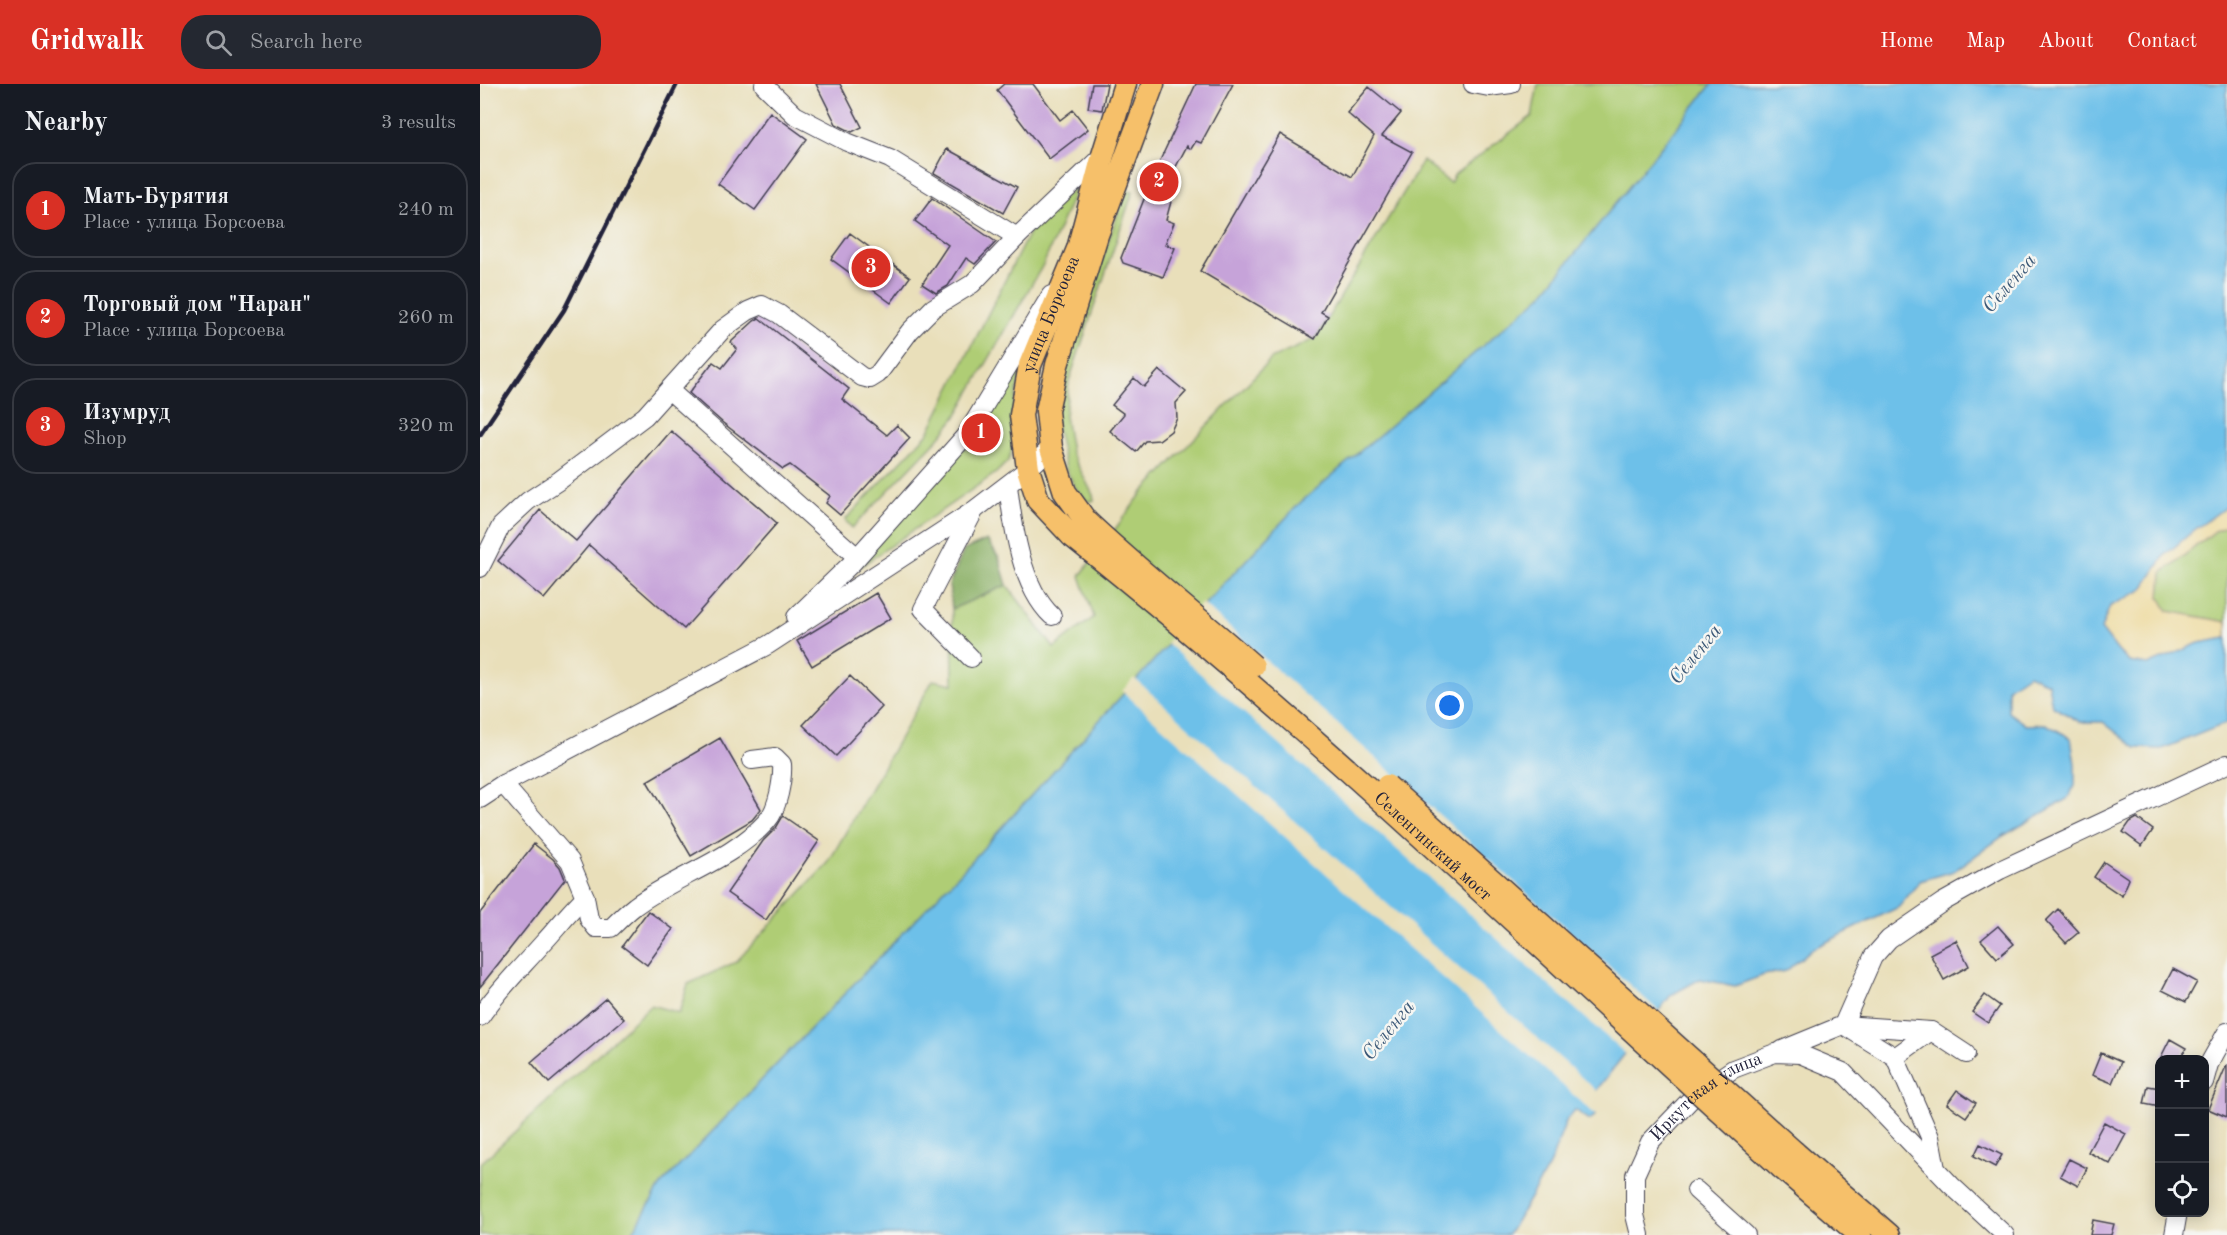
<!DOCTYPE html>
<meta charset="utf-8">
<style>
:root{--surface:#171b24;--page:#242831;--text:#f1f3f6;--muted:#9ea1a6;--line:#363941;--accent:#d93025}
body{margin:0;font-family:"Old Standard TT",serif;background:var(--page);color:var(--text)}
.controls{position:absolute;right:18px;bottom:18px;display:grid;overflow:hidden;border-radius:12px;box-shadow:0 3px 15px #0003}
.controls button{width:54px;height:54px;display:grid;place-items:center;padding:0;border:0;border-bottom:2px solid var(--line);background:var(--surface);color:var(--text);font:30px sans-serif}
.you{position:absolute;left:970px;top:622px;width:21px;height:21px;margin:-15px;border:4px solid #fff;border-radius:50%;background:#1a73e8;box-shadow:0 0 0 9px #1a73e833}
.badge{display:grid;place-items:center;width:39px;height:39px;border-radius:50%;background:var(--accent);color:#fff;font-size:20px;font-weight:700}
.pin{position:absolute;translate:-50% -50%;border:3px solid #fff;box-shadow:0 2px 6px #0006}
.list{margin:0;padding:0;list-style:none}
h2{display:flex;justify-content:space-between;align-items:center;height:78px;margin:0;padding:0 24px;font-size:26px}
h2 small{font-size:20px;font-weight:400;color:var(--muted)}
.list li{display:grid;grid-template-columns:39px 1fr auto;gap:18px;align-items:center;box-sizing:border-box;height:96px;margin:0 12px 12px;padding:0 12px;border:2px solid var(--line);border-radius:24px}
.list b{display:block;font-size:22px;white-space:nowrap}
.list p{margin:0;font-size:20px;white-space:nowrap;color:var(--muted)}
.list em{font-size:20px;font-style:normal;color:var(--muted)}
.icon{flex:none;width:33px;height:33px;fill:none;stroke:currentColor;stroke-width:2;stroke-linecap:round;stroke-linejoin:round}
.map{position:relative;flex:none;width:1747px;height:1151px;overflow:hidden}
header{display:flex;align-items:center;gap:36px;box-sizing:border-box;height:84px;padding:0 30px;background:var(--accent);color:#fff}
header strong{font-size:28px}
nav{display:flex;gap:33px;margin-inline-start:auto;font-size:21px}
.search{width:420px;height:54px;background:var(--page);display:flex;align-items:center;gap:15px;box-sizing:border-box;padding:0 21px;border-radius:24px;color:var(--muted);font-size:22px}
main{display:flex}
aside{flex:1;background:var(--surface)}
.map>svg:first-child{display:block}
</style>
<header>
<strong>Gridwalk</strong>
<div class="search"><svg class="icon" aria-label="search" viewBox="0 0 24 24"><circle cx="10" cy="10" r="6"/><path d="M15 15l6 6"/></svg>Search here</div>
<nav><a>Home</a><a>Map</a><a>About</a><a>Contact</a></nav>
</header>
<main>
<aside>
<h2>Nearby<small>3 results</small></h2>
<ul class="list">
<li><span class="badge">1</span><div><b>Мать-Бурятия</b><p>Place · улица Борсоева</p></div><em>240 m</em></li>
<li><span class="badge">2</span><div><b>Торговый дом &quot;Наран&quot;</b><p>Place · улица Борсоева</p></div><em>260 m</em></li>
<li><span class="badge">3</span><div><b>Изумруд</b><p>Shop</p></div><em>320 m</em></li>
</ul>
</aside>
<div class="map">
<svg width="1747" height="1151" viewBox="0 0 1747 1151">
<rect width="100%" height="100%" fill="#f6f6f2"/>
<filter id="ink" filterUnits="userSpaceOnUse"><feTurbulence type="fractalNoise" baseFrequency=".0167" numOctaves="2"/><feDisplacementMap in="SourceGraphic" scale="12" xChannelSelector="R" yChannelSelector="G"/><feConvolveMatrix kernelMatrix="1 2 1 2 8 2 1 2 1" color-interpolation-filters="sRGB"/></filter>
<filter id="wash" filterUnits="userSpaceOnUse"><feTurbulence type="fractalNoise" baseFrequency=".008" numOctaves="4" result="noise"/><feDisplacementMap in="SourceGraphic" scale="24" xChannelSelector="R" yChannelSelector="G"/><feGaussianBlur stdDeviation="1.35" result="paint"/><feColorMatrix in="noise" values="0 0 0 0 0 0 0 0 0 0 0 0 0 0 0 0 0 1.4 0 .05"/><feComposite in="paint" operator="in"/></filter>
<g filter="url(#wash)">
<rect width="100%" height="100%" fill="#e9dfba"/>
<path fill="#afcd74" stroke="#687858" stroke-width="1.5" d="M 1058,0 L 1232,0 L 1061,212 L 820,419 L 736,508 L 489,780 L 181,1101 L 151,1151 L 0,1151 L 0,1080 L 171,921 L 199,929 L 208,900 L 256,878 L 348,779 L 453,596 L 473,600 L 472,525 L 527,501 L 574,564 L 614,533 L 600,492 L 662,409 L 791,275 L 835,255 L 943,77 L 970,99 L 975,90 L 1052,32 Z
M 597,103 L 564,179 L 475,334 L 458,355 L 372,444 L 365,436 L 448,349 L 558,131 Z
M 646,106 L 653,107 L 589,297 L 585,332 L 591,368 L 613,411 L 614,417 L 607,417 L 596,405 L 586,385 L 574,333 L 582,272 L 620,181 Z
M 550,243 L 531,336 L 533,360 L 531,369 L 528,377 L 516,389 L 358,498 L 478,361 C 516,381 524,356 501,328 Z
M 1747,442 L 1747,538 L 1687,527 L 1680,513 L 1682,489 L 1735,447 Z"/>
<path fill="#8bb066" stroke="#566950" stroke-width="1.5" d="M 507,456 L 519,474 L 527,501 L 472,525 L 469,501 L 484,466 Z"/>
<path fill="#eeda9e" stroke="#887e6c" stroke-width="1.5" d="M 1747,422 L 1747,442 L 1735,447 L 1682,489 L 1680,513 L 1688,527 L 1747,538 L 1747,554 L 1719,559 L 1668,581 L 1649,578 L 1638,567 L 1621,545 L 1630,522 L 1662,506 L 1685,471 L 1713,447 Z"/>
<path fill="#6dc0e9" stroke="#487192" stroke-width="1.5" d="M 1232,0 L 1747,0 L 1747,422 L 1713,447 L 1685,471 L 1662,506 L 1630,522 L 1621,545 L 1638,567 L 1649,578 L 1668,581 L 1719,559 L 1747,554 L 1747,639 L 1682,665 L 1656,664 L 1623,638 L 1600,638 L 1572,622 L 1568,599 L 1548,590 L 1528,604 L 1528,628 L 1546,641 L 1566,640 L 1591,654 L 1595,680 L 1595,702 L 1587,715 L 1523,752 L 1474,787 L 1440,797 L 1419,823 L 1332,865 L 1306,887 L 1284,891 L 1255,902 L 1220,895 L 1191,911 L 1115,1008 L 1124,1023 L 1110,1036 L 1095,1026 L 1087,1035 L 1069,1082 L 1028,1151 L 151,1151 L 181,1101 L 489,780 L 736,508 L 820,419 L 1061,212 Z"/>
<path fill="#e9dfba" d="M 722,519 L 1181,929 L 1148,972 L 686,559 Z
M 654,594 L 1119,1009 L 1126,1022 L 1126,1025 L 1118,1033 L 642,607 Z"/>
<g id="blocks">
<path fill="#c6a3d9" d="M 336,0 L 360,0 L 382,43 L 372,48 L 356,40 Z
M 524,0 L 553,0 L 580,36 L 593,26 L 608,45 L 569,75 L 517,6 Z
M 612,0 L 627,0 L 622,26 L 608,24 Z
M 716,0 L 753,0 L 721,59 L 716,57 L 711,65 L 707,62 L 682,109 L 692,114 L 686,136 L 694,139 L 685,160 L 695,164 L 683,193 L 643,179 L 641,174 L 675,87 Z
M 889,3 L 921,29 L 902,52 L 932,68 L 841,228 L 848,232 L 835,255 L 720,187 L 800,50 L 872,93 L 894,52 L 867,29 Z
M 290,28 L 327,55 L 275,126 L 238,100 Z
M 467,65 L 537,103 L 523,129 L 454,89 Z
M 452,114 L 516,158 L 495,180 L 486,174 L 468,202 L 456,209 L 442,200 L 468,161 L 435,137 Z
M 370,149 L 430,193 L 411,219 L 351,175 Z
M 279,234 L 369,305 L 362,315 L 407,351 L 417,341 L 430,354 L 360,431 L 346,419 L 350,412 L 310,381 L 303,385 L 243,339 L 209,309 L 233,278 L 242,284 L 257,265 L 251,258 L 274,237 Z
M 679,286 L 706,308 L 696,319 L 697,334 L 691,347 L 679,356 L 665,357 L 656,368 L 630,347 L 644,330 L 632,321 L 654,294 L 664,303 Z
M 191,347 L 297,439 L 204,545 L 109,461 L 64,515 L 18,477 L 60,426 L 96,457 Z
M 396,509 L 411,534 L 332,582 L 317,557 Z
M 370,592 L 402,623 L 356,672 L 323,641 Z
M 240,654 L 281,725 L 272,736 L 211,772 L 167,697 Z
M 303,732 L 339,757 L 286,836 L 247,809 L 283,757 L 296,744 Z
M 1657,734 L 1673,746 L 1662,762 L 1643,748 L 1650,738 Z
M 54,760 L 73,775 L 80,783 L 85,795 L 0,903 L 0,829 Z
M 1624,778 L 1649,795 L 1642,812 L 1614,793 Z
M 1578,825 L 1599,848 L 1586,859 L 1566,837 Z
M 168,827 L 193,845 L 167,881 L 142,862 Z
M 1518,842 L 1534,860 L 1517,874 L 1501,856 Z
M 1476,856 L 1489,882 L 1464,896 L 1450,870 Z
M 1693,885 L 1717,898 L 1706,918 L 1682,906 Z
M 1505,911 L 1520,922 L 1508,939 L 1492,928 Z
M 126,914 L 144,935 L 69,999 L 51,978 Z
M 1690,955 L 1706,964 L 1700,975 L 1680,975 Z
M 1621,969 L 1641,978 L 1632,999 L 1612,991 Z
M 1747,980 L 1747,1033 L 1728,1025 Z
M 1668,1002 L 1680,1004 L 1680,1023 L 1664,1020 Z
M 1477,1006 L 1496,1019 L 1486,1033 L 1467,1020 Z
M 1624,1038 L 1646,1050 L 1630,1080 L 1608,1068 Z
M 1500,1060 L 1522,1071 L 1515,1083 L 1494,1072 Z
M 1589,1075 L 1607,1084 L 1598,1102 L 1580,1092 Z
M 1613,1136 L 1634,1140 L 1631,1151 L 1610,1151 Z"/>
</g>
</g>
<g filter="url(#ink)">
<use href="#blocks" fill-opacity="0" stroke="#403e4e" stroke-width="1.5"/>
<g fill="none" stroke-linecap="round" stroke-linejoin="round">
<g stroke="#403e4e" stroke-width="20">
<g id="minor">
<path d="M 993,0 L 1009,3 L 1031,0"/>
<path d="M 284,1 L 315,31 L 367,58 L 410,75 L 537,153"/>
<path d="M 189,306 L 377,473"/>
<path d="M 528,402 C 533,442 541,503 572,532"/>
<path d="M 0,484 L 21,442 L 48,417 L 80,396 L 165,332 L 243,245 L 268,227 L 282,221 L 299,230 L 382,293 L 390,295 L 398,290 L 430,247 L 453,224 L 492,200 L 537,153 L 623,71"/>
<path d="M 316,533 L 373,478 L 487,350 L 571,211"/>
<path d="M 491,574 L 443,525 L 493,429"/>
<path d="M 23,700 L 90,777 L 105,813 L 109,835 L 116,844 L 131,844 C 138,837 146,829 155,822 C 197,791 251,777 287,737 C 298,725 303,695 302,680 L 295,673 L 272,676"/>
<path d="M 0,715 L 23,700 L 288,561 L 493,427 L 548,385 L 571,364"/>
<path d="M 0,933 C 18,906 42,883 64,858 C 78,843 90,827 105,813"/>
<path d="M 1363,941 L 1393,873 L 1409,855 L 1463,818 L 1520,786 L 1747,680"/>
<path d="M 1365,942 L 1415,973 L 1450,1053 L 1456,1085"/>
<path d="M 1302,966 L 1363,941 L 1451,947 L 1486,970"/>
<path d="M 1415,973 L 1451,947"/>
<path d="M 1724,998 L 1729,980 L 1747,948"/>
<path d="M 1216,1106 L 1266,1151"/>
<path id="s1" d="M 1160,1151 L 1155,1131 L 1155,1091 L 1170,1058 L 1215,1011 L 1253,985 L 1295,969 L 1320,970 L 1363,988 L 1471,1101 L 1525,1151"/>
<path d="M 1694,1151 L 1698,1128"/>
</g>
</g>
<g stroke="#403e4e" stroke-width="25">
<g id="major">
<path d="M 606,437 L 585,408 L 571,364 L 567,327 L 577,281 L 617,151 L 673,0"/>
<path id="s2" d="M 592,452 L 558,416 L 548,385 L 541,331 L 550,281 L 598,165 L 623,71 L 645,0"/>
<path d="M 1314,1068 L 1409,1151"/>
<path d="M 1302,1084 L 1380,1151"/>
</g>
</g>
<use href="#minor" stroke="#fff" stroke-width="18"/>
<use href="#major" stroke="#f6c06b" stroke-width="22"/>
<path stroke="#22223b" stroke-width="4.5" d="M 0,351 L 84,226 L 197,0"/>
<g stroke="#403e4e" stroke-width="25" stroke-linecap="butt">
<g id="major-bridge">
<path d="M 606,437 C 660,488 718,533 773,582"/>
<path id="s3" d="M 592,452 C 840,649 1067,871 1302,1084"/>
<path d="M 907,702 L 1314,1068"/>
</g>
</g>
<use href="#major-bridge" stroke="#f6c06b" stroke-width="22"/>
</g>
</g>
<g text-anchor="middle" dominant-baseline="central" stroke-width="5" stroke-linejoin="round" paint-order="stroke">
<g font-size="18" fill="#22223b" stroke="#f6f6f2">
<text stroke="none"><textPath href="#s2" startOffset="242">улица Борсоева</textPath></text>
<text stroke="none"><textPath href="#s3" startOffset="476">Селенгинский мост</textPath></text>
<text stroke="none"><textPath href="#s1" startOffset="170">Иркутская улица</textPath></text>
</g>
<g font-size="20" font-style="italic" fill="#3c5978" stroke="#f6f6f2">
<text transform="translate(1530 200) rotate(-49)">Селенга</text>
<text transform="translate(1216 571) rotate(-51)">Селенга</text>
<text transform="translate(909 947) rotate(-51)">Селенга</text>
</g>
</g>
</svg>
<div class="controls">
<button>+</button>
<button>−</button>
<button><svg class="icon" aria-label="locate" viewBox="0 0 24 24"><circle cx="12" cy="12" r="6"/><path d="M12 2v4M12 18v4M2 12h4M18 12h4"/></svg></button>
</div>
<div class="you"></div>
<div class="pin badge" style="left:501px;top:349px">1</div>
<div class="pin badge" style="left:679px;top:98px">2</div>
<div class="pin badge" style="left:391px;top:184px">3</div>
</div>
</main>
